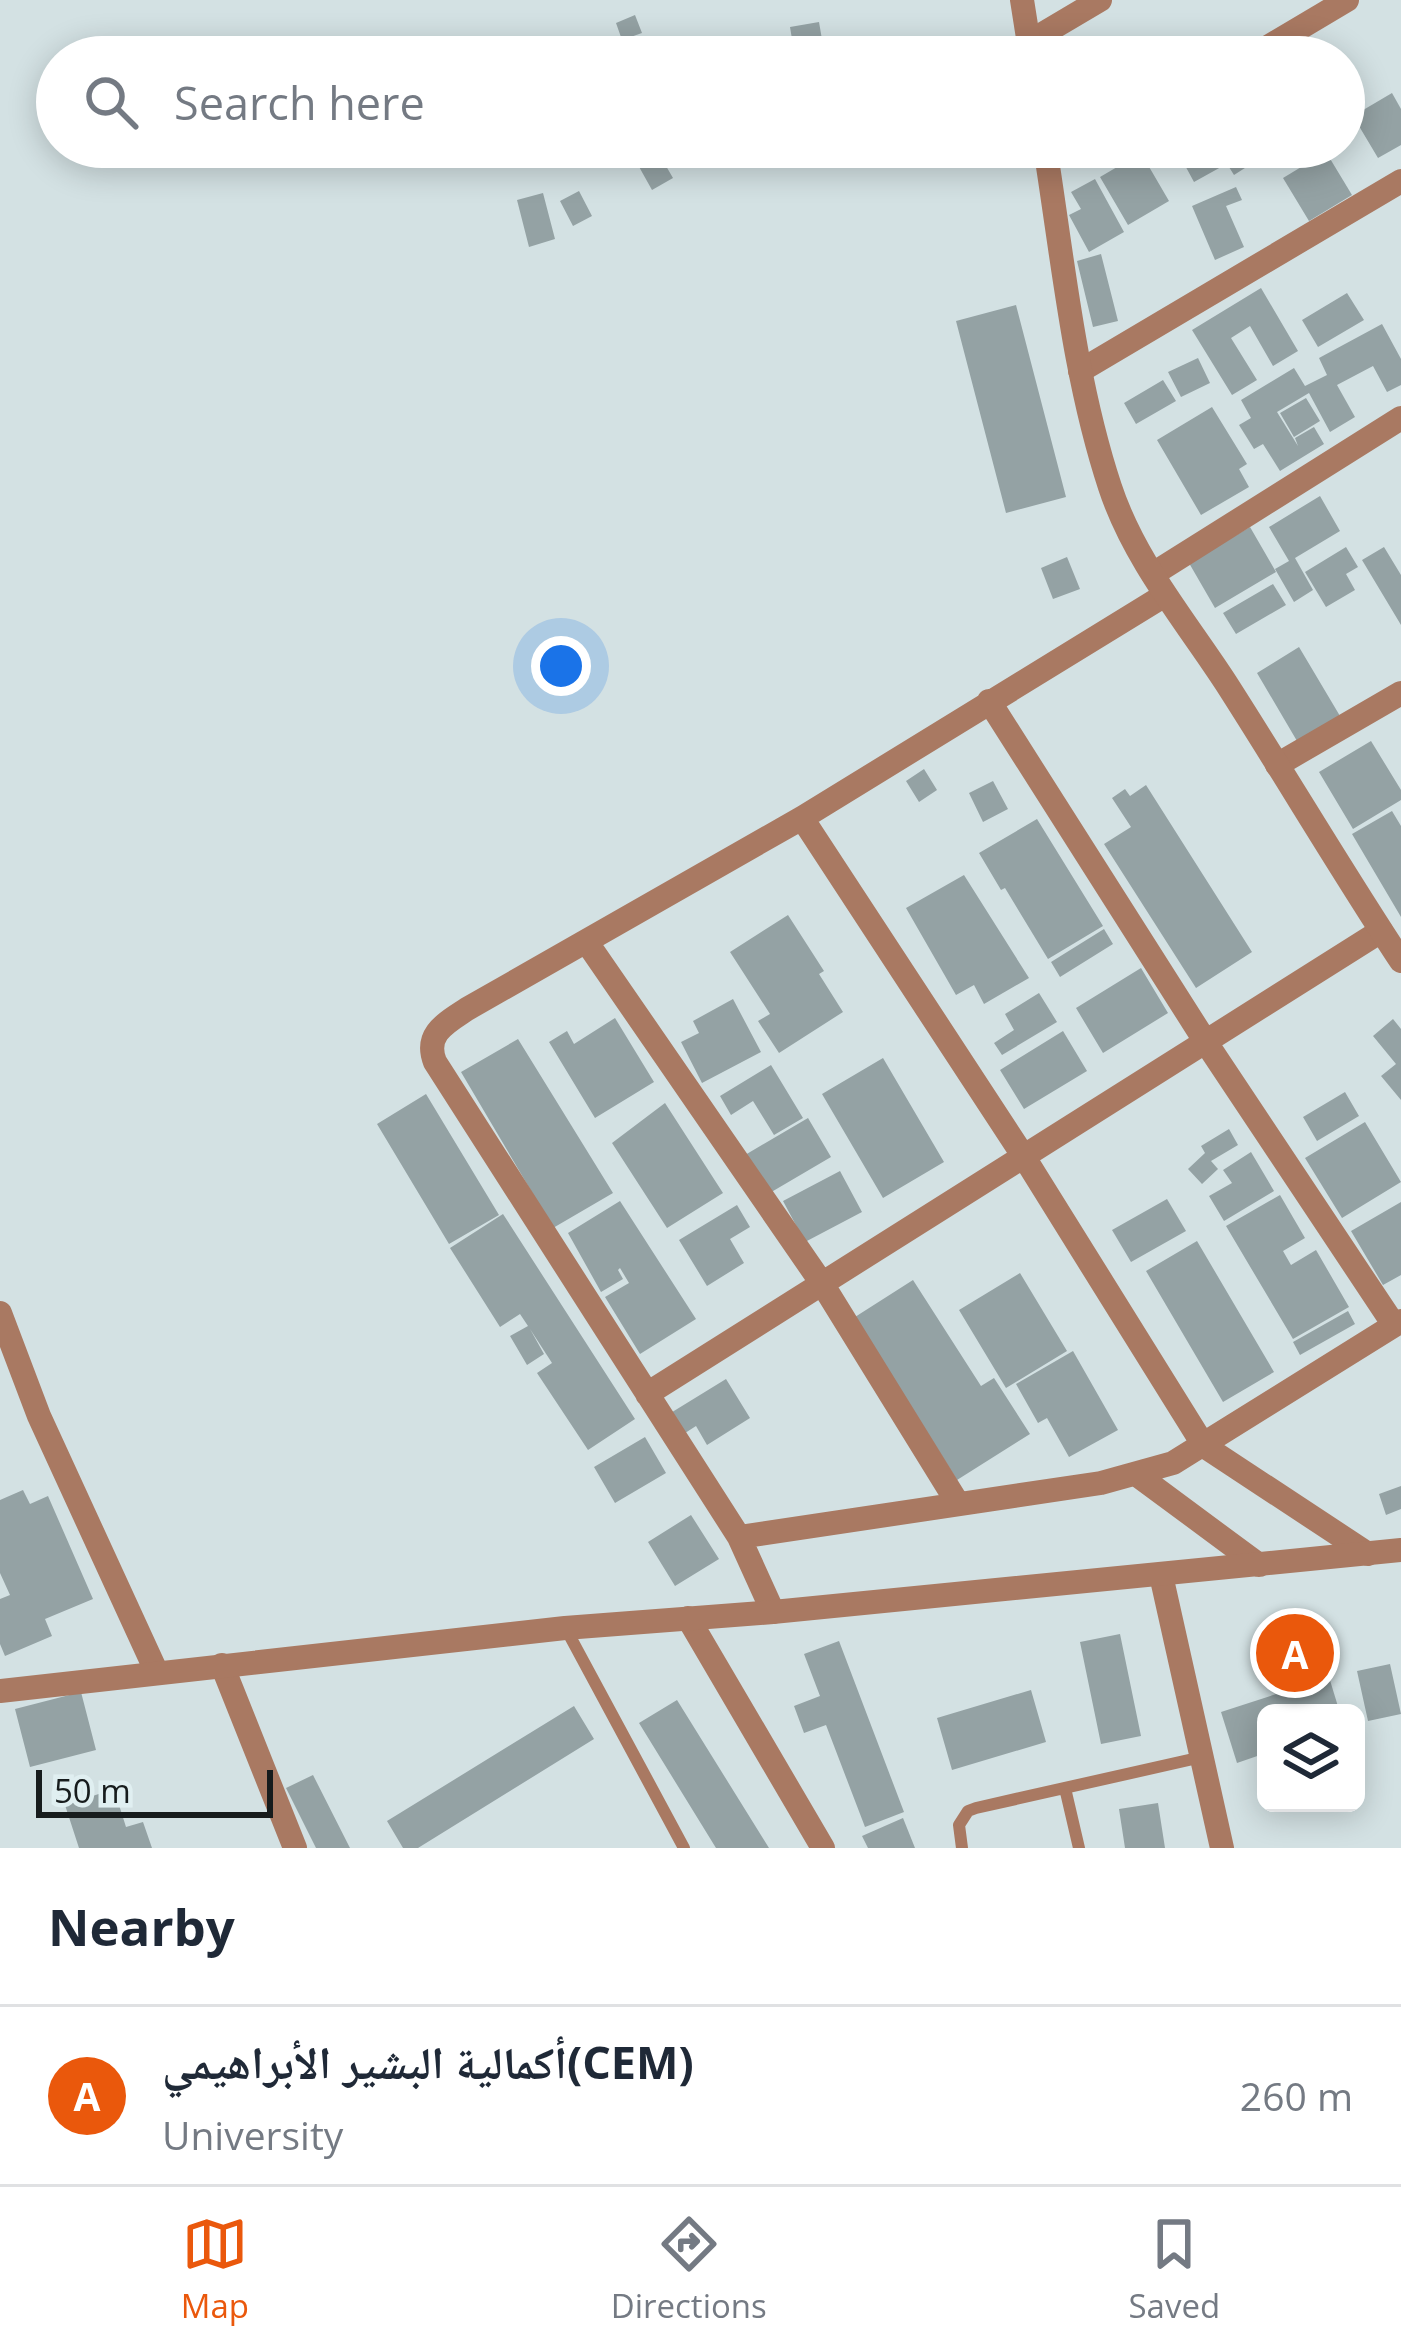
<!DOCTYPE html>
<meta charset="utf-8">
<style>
:root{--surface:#fff;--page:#f2f2f3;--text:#1f2937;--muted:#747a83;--line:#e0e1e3;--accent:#ea580c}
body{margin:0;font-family:"Open Sans","Noto Naskh Arabic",sans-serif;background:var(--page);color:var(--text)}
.controls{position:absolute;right:36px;bottom:36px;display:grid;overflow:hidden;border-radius:18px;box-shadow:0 6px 30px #0003}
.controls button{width:108px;height:108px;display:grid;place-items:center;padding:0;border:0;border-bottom:3px solid var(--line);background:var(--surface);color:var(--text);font:60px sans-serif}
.scale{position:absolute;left:36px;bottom:30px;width:237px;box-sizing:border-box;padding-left:12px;border:6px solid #171c1d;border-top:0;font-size:33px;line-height:42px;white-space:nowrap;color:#171c1d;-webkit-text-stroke:9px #e0eff1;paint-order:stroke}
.you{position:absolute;left:561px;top:666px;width:42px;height:42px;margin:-30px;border:9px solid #fff;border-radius:50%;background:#1a73e8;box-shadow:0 0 0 18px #1a73e833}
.badge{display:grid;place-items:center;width:78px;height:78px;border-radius:50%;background:var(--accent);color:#fff;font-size:39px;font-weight:700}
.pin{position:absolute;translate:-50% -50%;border:6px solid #fff;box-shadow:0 3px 12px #0006}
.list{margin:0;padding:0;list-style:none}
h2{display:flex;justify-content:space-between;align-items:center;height:156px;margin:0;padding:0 48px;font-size:51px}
h2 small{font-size:39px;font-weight:400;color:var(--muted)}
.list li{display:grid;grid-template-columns:78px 1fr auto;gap:36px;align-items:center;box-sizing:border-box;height:180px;padding:0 48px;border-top:3px solid var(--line)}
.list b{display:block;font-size:45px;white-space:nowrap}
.list p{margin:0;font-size:39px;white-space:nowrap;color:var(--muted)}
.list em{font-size:39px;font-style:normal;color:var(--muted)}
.icon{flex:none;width:66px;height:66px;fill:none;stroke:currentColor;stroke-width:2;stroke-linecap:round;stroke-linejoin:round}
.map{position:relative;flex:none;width:1401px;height:1848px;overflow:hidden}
.search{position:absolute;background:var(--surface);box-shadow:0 6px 30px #0003;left:36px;right:36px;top:36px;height:132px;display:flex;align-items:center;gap:30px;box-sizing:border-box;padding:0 42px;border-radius:66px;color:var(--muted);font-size:45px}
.sheet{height:336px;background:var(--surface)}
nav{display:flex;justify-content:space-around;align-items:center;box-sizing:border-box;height:168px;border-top:3px solid var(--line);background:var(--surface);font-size:33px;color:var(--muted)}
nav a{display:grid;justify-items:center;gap:6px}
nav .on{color:var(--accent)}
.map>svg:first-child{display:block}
</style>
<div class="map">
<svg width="1401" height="1848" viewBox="0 0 1401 1848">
<rect width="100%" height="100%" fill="#d3e1e3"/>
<path fill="#94a2a4" d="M 635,15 L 642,33 L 622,40 L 616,23 Z
M 819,22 L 825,57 L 795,57 L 790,27 Z
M 1392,93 L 1401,109 L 1401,145 L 1378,158 L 1353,116 Z
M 649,147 L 655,147 L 673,178 L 652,190 L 633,156 Z
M 680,147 L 710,147 L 712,150 L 688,168 L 675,151 Z
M 1175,147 L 1210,147 L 1221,167 L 1194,182 Z
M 1235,147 L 1251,147 L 1259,159 L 1234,175 L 1222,156 Z
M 1326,152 L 1352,195 L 1309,221 L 1283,178 Z
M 1141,153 L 1169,201 L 1128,225 L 1100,177 Z
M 1095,179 L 1124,232 L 1089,252 L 1069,215 L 1081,209 L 1071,192 Z
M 1236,187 L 1242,200 L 1226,206 L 1244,247 L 1215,260 L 1192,206 Z
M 579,191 L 592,216 L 573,226 L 560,201 Z
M 543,193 L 555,239 L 529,247 L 517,200 Z
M 1101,254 L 1118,321 L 1093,327 L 1077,261 Z
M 1261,288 L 1298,351 L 1273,366 L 1250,326 L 1231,338 L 1257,380 L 1232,395 L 1192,330 Z
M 1347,293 L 1364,320 L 1318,347 L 1302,320 Z
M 1016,305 L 1066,497 L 1006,513 L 956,321 Z
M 1382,324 L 1401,359 L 1401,385 L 1387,392 L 1373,366 L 1337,385 L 1355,417 L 1330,432 L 1309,393 L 1277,412 L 1298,446 L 1295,438 L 1314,427 L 1324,444 L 1280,471 L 1263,444 L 1254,449 L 1239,425 L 1251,418 L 1241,400 L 1294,368 L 1305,386 L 1327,375 L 1319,358 Z
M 1198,358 L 1210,383 L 1181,397 L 1168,372 Z
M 1163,380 L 1176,401 L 1136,424 L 1124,403 Z
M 1306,398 L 1320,421 L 1294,437 L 1280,413 Z
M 1212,407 L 1247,464 L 1239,469 L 1249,487 L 1201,515 L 1157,440 Z
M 1320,496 L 1340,531 L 1295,558 L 1313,590 L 1294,602 L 1275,569 L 1289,561 L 1269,527 Z
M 1250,527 L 1276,572 L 1215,608 L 1189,563 Z
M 1346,547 L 1358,567 L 1346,574 L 1355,590 L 1326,607 L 1305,572 Z
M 1384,547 L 1401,575 L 1401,625 L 1362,560 Z
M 1067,557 L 1080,589 L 1053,599 L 1041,568 Z
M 1273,584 L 1286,605 L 1236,634 L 1223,613 Z
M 1299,647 L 1340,716 L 1297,741 L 1257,673 Z
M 1371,741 L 1401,790 L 1401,800 L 1353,829 L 1319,772 Z
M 924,769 L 937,790 L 919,802 L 906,781 Z
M 993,781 L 1008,809 L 983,822 L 969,793 Z
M 1146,785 L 1252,952 L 1196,988 L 1104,844 L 1131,827 L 1112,798 L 1125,789 L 1130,796 Z
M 1392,811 L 1401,826 L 1401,917 L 1352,834 Z
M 1037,819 L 1103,926 L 1048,959 L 1005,888 L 1001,890 L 979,853 Z
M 964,875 L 1029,978 L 984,1004 L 974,985 L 956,995 L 906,908 Z
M 788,915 L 824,971 L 819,974 L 843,1012 L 779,1053 L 758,1021 L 770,1014 L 730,952 Z
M 1104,929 L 1113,944 L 1060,977 L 1051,962 Z
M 1141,968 L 1168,1013 L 1103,1053 L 1076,1008 Z
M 1039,993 L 1057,1022 L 1002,1055 L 994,1043 L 1014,1030 L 1005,1014 Z
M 733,999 L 761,1052 L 702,1083 L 681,1042 L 699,1033 L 693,1021 Z
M 615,1018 L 654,1082 L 595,1118 L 549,1042 L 567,1031 L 574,1044 Z
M 1393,1019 L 1401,1029 L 1401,1100 L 1381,1076 L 1396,1064 L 1373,1036 Z
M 1063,1031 L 1087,1071 L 1024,1109 L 1000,1070 Z
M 518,1039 L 613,1193 L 553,1228 L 461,1072 Z
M 883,1058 L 944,1162 L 883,1198 L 822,1094 Z
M 771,1065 L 803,1118 L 774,1135 L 753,1101 L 731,1115 L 720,1096 Z
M 1345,1092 L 1359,1116 L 1317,1141 L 1303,1117 Z
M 426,1094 L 499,1215 L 449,1244 L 377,1124 Z
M 665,1103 L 723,1193 L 667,1228 L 612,1143 Z
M 808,1118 L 831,1157 L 768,1194 L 745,1155 Z
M 1365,1122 L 1401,1182 L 1342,1218 L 1305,1158 Z
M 1229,1129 L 1238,1145 L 1211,1161 L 1218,1169 L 1202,1184 L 1188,1169 L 1205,1153 L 1201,1146 Z
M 1251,1152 L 1274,1191 L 1224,1221 L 1209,1196 L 1232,1183 L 1223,1170 Z
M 840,1171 L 862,1212 L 805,1242 L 783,1201 Z
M 1280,1195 L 1305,1238 L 1283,1251 L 1291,1265 L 1316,1250 L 1349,1307 L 1293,1339 L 1226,1226 Z
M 1167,1199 L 1186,1231 L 1131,1262 L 1112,1230 Z
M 620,1201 L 696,1319 L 640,1354 L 605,1297 L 629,1283 L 620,1268 L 618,1270 L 623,1279 L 601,1292 L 568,1233 Z
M 1401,1202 L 1401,1275 L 1383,1285 L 1351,1231 Z
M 737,1205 L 750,1227 L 730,1239 L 744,1263 L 707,1286 L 679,1240 Z
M 503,1214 L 635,1419 L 588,1450 L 537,1373 L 552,1363 L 530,1329 L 544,1354 L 527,1365 L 510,1336 L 528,1326 L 520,1314 L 500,1327 L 450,1248 Z
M 1197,1241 L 1274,1372 L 1223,1402 L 1146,1271 Z
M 1020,1273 L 1067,1351 L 1006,1388 L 959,1310 Z
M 913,1280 L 981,1386 L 994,1378 L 1030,1434 L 957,1480 L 855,1317 Z
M 1348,1311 L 1355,1324 L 1300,1355 L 1293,1342 Z
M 1073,1351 L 1118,1430 L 1069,1457 L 1047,1418 L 1038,1423 L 1016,1384 Z
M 726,1379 L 750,1418 L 707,1445 L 696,1426 L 682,1435 L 669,1414 Z
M 645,1437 L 666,1473 L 615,1503 L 594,1467 Z
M 1401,1486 L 1401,1509 L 1386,1515 L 1379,1494 Z
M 23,1490 L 30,1504 L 48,1496 L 93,1599 L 45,1619 L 52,1636 L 5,1656 L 0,1644 L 0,1599 L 10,1595 L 0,1573 L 0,1500 Z
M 691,1515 L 719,1559 L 675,1586 L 648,1542 Z
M 1120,1634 L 1141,1736 L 1101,1744 L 1080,1642 Z
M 839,1641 L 904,1812 L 865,1827 L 826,1725 L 804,1733 L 794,1706 L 820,1696 L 804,1654 Z
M 1390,1664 L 1401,1714 L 1368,1721 L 1357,1671 Z
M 1329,1677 L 1340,1713 L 1266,1713 L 1266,1753 L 1237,1763 L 1221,1712 Z
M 1031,1690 L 1046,1742 L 952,1770 L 937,1718 Z
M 81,1692 L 96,1750 L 30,1767 L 15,1709 Z
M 677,1700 L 769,1848 L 716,1848 L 639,1723 Z
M 574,1706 L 594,1739 L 418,1848 L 403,1848 L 387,1821 Z
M 313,1775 L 350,1848 L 316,1848 L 286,1788 Z
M 114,1789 L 126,1827 L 143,1822 L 152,1848 L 79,1848 L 65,1805 Z
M 1158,1803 L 1165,1848 L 1125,1848 L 1119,1809 Z
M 903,1818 L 915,1848 L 868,1848 L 862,1836 Z"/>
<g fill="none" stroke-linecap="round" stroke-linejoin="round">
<path stroke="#a97962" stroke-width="12" d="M 566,1629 L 684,1848
M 1065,1788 L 1079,1848
M 962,1848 L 959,1825 L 968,1811 L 976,1808 L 1202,1757"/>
<path stroke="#a97962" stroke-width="24" d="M 1029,42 L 1100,0
M 1251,57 L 1347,0
M 1080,371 L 1401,181
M 1153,574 L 1401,418
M 989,701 L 1207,1044 L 1394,1325
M 1277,765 L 1401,693
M 802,818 L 1024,1157 L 1204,1446 L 1368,1554
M 588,944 L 823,1285 L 957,1502
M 0,1313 L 39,1416 L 157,1673
M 647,1394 L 1381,931
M 1136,1474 L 1259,1565
M 739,1537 L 1101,1483 L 1173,1463 L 1401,1321
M 1161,1575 L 1222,1848
M 773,1612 L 739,1537 L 435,1062 C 424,1034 446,1023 467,1009 L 802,818 L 1165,595
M 688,1618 L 823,1848
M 222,1665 L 295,1848"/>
<path stroke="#a97962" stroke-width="24" d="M 1022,0 L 1031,57
M 1045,147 C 1063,260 1074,378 1110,487 C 1134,560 1185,620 1226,683 C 1285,775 1341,870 1401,961
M 0,1691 L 565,1628 L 773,1612 L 1401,1550"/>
</g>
</svg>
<div class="controls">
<button><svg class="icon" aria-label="layers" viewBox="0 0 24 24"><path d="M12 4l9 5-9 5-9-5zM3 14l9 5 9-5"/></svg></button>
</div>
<div class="scale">50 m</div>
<div class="you"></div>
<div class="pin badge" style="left:1295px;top:1653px">A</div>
<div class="search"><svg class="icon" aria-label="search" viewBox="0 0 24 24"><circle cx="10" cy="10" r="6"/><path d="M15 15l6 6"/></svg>Search here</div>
</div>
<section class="sheet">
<h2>Nearby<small></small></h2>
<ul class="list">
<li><span class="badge">A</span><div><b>أكمالية البشير الأبراهيمي(CEM)</b><p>University</p></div><em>260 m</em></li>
</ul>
</section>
<nav>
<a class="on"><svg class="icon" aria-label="map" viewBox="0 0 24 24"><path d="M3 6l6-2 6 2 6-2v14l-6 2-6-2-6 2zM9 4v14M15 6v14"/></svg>Map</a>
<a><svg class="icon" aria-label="directions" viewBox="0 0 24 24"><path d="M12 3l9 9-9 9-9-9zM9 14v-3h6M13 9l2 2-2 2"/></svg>Directions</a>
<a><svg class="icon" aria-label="saved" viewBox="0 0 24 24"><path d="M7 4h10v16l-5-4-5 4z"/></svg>Saved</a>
</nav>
